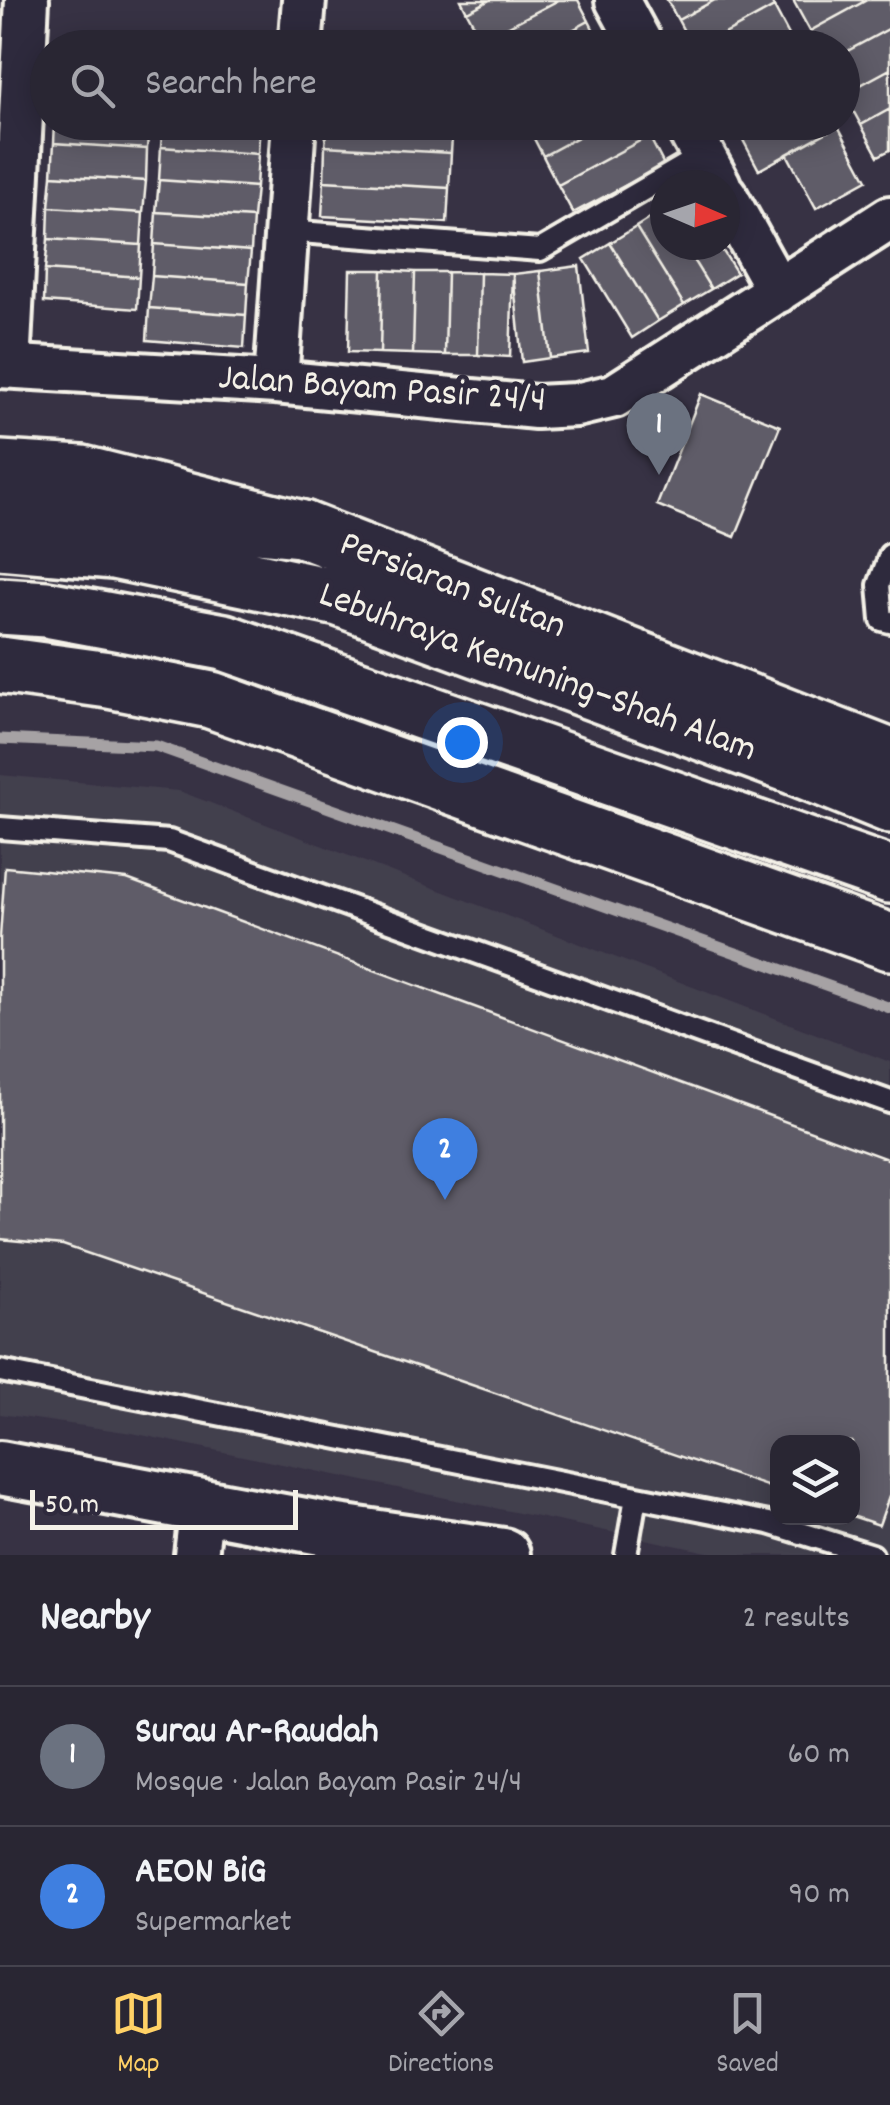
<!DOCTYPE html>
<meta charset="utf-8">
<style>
:root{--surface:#292633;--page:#35323f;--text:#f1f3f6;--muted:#a5a5ac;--line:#45434e;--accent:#ffd166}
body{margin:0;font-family:Dekko,sans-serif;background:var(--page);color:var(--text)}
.controls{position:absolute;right:30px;bottom:30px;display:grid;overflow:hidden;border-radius:20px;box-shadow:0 5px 25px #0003}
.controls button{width:90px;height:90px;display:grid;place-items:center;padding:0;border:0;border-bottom:2px solid var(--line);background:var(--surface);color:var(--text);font:50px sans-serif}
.compass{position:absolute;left:650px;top:170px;width:90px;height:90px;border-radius:50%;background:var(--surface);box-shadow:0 5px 25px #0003;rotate:92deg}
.scale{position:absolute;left:30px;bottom:25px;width:268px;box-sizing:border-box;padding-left:10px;border:5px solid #f4f1e8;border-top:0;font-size:28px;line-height:35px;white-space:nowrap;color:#f4f1e8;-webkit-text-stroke:8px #2f2a3d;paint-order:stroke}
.you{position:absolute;left:462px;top:742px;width:35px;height:35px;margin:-25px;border:8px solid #fff;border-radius:50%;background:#1a73e8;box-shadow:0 0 0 15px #1a73e833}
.badge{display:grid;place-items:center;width:65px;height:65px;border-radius:50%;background:var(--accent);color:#fff;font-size:32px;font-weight:700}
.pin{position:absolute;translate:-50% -82px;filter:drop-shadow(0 2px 5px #0008)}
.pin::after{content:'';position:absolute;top:52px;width:35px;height:30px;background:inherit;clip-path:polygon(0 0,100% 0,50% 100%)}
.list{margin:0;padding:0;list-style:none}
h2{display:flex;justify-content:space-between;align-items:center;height:130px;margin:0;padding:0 40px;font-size:42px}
h2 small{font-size:32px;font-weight:400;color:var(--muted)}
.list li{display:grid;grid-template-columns:65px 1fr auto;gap:30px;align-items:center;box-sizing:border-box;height:140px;padding:0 40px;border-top:2px solid var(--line)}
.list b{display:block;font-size:38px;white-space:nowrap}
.list p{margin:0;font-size:32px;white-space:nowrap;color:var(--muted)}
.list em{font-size:32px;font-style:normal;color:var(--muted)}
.icon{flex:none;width:55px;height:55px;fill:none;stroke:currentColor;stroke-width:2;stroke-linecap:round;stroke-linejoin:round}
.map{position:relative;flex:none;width:890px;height:1555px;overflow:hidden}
.search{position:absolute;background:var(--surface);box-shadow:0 5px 25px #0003;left:30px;right:30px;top:30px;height:110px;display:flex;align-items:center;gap:25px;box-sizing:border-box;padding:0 35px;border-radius:55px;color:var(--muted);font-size:38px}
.sheet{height:410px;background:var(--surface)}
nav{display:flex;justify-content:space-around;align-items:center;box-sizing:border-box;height:140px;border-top:2px solid var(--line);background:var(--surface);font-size:28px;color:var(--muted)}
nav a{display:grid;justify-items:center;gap:5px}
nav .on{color:var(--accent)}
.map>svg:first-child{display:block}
</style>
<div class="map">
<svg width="890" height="1555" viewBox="0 0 890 1555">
<rect width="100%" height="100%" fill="#373244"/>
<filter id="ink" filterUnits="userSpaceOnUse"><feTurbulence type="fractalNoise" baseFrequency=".01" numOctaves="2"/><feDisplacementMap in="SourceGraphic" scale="20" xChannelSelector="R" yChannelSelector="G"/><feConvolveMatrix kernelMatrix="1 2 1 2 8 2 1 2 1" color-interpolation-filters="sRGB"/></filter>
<g filter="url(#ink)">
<path fill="#433f4e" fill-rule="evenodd" d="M 0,775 L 179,791 L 890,1062 L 890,1555 L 722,1555 L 132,1433 L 0,1414 ZM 778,1442 L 852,1442 L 852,1518 L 778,1518 Z"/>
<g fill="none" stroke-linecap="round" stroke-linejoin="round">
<path stroke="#a6a2a4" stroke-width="11" d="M 0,739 L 156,746 L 890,1008"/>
</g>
<path fill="#5f5c67" stroke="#f4f1e8" stroke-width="2.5" d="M 461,0 L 490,0 L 467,12 Z
M 490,0 L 559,0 L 482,40 L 467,12 Z
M 559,0 L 578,0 L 589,21 L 539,48 L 486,48 L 482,40 Z
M 667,0 L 715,0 L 678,20 Z
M 715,0 L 770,0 L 774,7 L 699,48 L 693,48 L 678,20 Z
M 793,0 L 867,0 L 810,31 Z
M 867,0 L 890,0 L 890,28 L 842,54 L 842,48 L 819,48 L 810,31 Z
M 774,7 L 790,37 L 770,48 L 699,48 Z
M 589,21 L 603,48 L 539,48 Z
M 890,28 L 890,69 L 844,94 L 842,54 Z
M 331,42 L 440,48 L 331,48 Z
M 890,69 L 890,109 L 861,125 L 844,94 Z
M 890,109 L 890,150 L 878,156 L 861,125 Z
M 55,122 L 149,122 L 147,149 L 54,143 Z
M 163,122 L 260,122 L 258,154 L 161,147 Z
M 327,122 L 453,122 L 451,153 L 325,146 Z
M 536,122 L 606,122 L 543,156 L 528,127 Z
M 606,122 L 642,122 L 649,136 L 558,185 L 543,156 Z
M 734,122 L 774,122 L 743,140 Z
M 774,122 L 836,122 L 838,126 L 759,170 L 743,140 Z
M 838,126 L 867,180 L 816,208 L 787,154 Z
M 649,136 L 664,165 L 573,213 L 558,185 Z
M 54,143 L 147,149 L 146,181 L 52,175 Z
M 325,146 L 451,153 L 449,188 L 324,181 Z
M 161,147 L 258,154 L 256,187 L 159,180 Z
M 52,175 L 146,181 L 143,213 L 49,207 Z
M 159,180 L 256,187 L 253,218 L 156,212 Z
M 324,181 L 449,188 L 447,223 L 322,216 Z
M 49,207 L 143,213 L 141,245 L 48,239 Z
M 663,210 L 665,245 L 684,245 L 711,289 L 684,305 L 636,227 Z
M 156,212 L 253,218 L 251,251 L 154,244 Z
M 636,227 L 684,305 L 658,321 L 610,243 Z
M 48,239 L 141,245 L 139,277 L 45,270 Z
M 610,243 L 658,321 L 632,338 L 584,259 Z
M 154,244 L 251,251 L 248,283 L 152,276 Z
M 684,245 L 719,245 L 737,273 L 711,289 Z
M 579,266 L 589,353 L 550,358 L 540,271 Z
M 45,270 L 139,277 L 137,309 L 44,302 Z
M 350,270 L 382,270 L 380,353 L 348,352 Z
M 382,270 L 415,272 L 413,354 L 380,353 Z
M 540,271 L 550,358 L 522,362 L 513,274 Z
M 415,272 L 447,272 L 445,355 L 413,354 Z
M 447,272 L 480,273 L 478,355 L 445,355 Z
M 480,273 L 513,274 L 510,357 L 478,355 Z
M 152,276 L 248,283 L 246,315 L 149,308 Z
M 149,308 L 246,315 L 244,348 L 147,340 Z
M 701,394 L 780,426 L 735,537 L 657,505 Z
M 5,867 L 127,879 L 890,1160 L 890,1494 L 879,1525 L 852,1516 L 852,1442 L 778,1442 L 778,1490 L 63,1245 L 0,1239 L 0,937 Z"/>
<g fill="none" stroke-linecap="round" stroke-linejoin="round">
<g stroke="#f4f1e8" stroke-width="28">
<path id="service" d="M 286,231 L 540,250 L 703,155
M 890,555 L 879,585 L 882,620 L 890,622
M 0,828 L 169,841 L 890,1102
M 0,1371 L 769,1523 L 872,1555
M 626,1555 L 636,1497"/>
</g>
<g stroke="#f4f1e8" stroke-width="50">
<path id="minor" d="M 617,0 L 643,48
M 300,48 L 304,0
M 685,122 L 719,185
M 725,195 L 778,291
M 0,366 L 276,382 L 536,407 L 576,405 L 614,396 L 890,218
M 8,366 L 27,0
M 276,382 L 294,122
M 196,1555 L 202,1505"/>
</g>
<g stroke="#f4f1e8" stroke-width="60">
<path id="tertiary" d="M 0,1468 L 337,1531 L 503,1555"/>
</g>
<g stroke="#f4f1e8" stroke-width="62">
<path id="primary" d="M 0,469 L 82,474 L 302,529 L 890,757
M 0,665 L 109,680 L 211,700 L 890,942"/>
</g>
<g stroke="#f4f1e8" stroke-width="62">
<path id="motorway" d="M 0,502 L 302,529
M 0,541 L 114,551 L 339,598 L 791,765 L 890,805
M 0,606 L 46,609 L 224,642 L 890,875"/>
</g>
<use href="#service" stroke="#2f2a3d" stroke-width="20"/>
<use href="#minor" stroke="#2f2a3d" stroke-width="42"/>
<use href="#tertiary" stroke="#2f2a3d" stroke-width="52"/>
<use href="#primary" stroke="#2f2a3d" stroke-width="55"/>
<use href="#motorway" stroke="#2f2a3d" stroke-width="55"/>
</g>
</g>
<g text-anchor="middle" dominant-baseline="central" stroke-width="10" stroke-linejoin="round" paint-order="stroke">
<g font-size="38" fill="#f4f1e8" stroke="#2f2a3d">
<text transform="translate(382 391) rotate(4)">Jalan Bayam Pasir 24/4</text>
<text transform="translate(452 587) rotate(21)">Persiaran Sultan</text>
<text transform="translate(537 674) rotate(20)">Lebuhraya Kemuning–Shah Alam</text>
</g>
</g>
</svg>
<div class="controls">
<button><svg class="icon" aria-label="layers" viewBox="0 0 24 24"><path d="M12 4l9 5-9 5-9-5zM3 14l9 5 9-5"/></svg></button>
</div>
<svg class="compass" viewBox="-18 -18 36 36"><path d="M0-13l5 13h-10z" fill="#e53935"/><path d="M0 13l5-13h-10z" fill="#a5a5ac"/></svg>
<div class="scale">50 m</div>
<div class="you"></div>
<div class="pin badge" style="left:659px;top:475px;background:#6b7280">1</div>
<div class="pin badge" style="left:445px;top:1200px;background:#3f7fe0">2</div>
<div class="search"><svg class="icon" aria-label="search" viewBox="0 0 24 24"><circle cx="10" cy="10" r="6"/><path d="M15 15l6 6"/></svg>Search here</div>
</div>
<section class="sheet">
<h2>Nearby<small>2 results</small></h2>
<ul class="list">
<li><span class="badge" style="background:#6b7280">1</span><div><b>Surau Ar-Raudah</b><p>Mosque · Jalan Bayam Pasir 24/4</p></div><em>60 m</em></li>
<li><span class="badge" style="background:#3f7fe0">2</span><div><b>AEON BiG</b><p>Supermarket</p></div><em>90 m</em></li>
</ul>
</section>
<nav>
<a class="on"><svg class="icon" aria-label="map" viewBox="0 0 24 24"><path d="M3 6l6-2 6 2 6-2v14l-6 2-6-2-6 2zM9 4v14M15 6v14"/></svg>Map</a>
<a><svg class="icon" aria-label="directions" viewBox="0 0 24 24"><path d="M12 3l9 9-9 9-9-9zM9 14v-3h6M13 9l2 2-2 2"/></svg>Directions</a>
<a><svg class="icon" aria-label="saved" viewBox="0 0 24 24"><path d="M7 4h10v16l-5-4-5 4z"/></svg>Saved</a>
</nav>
